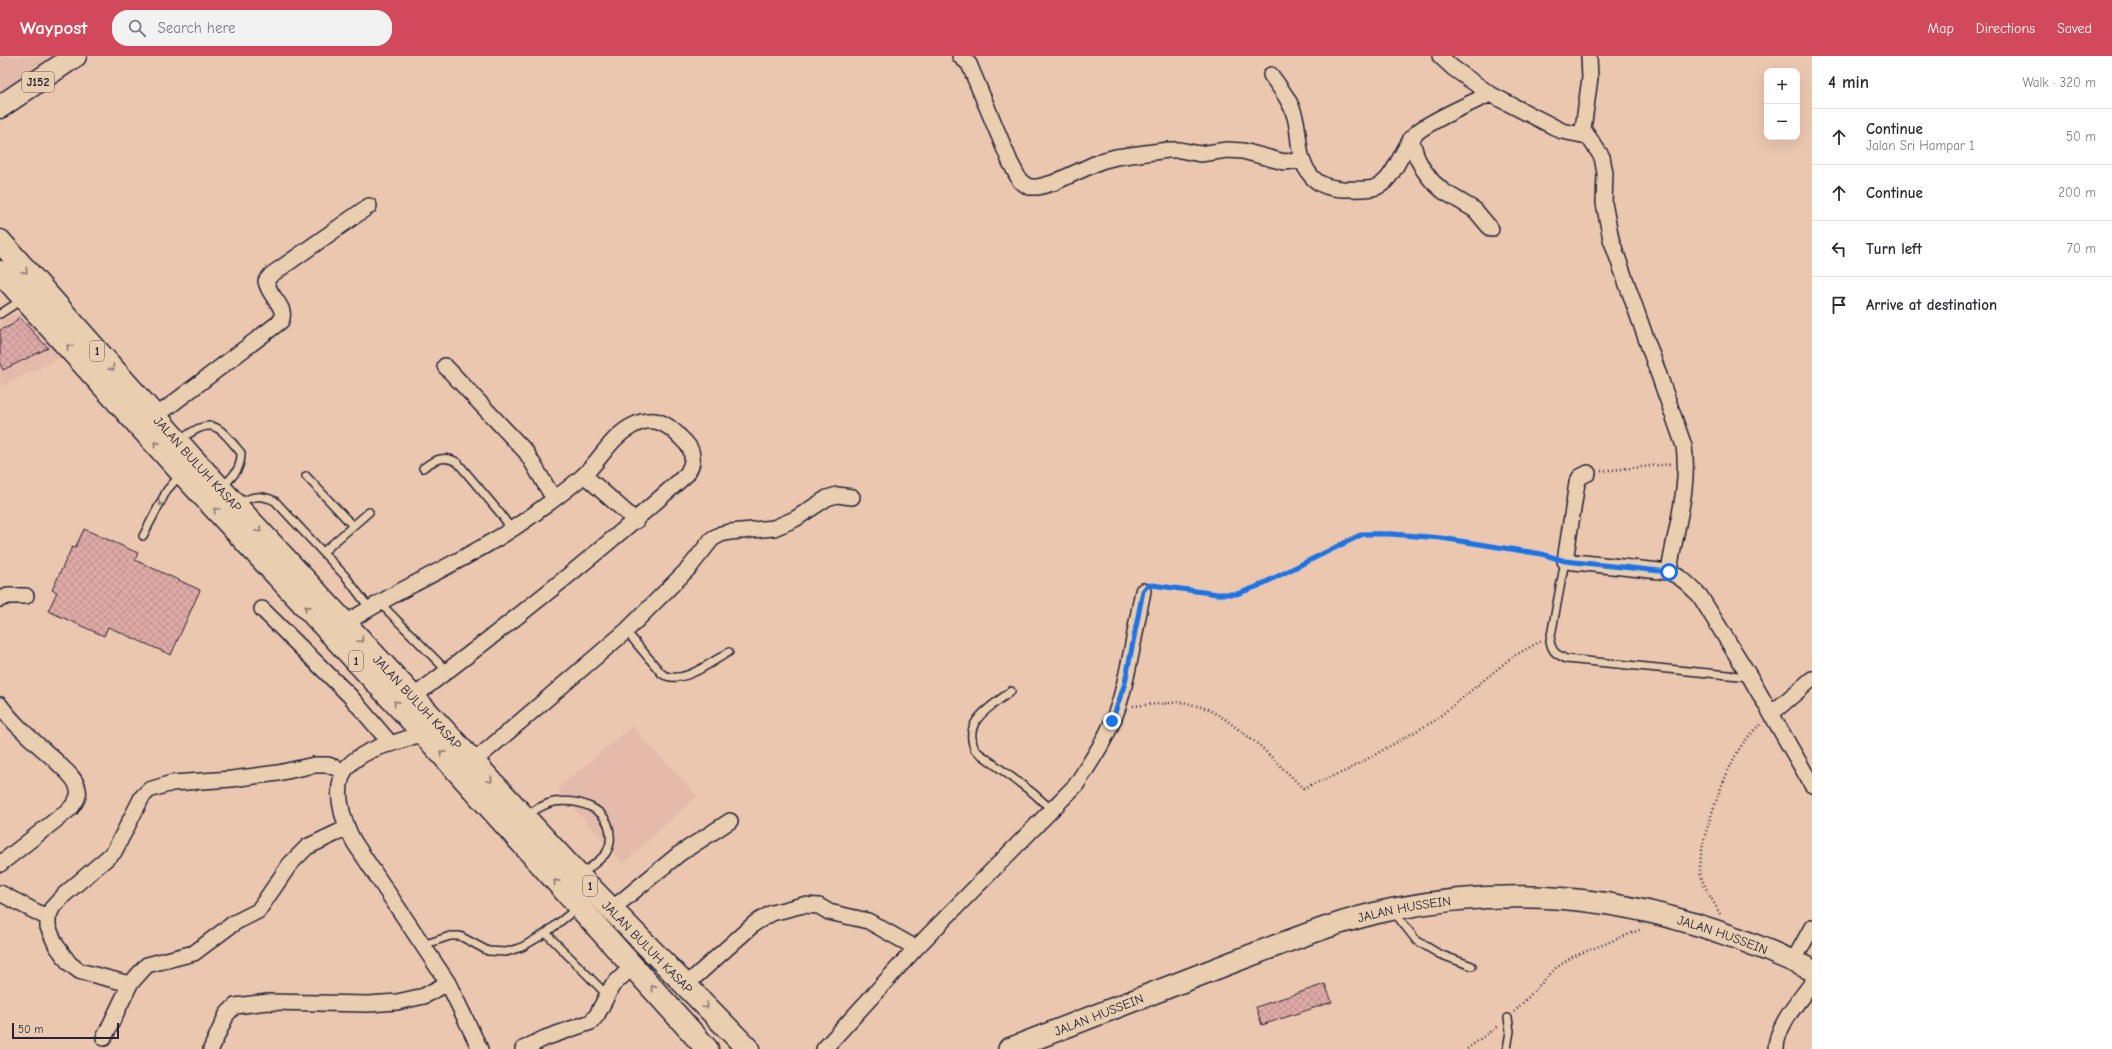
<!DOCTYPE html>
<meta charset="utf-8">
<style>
:root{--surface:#fff;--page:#f2f2f3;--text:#2b2b33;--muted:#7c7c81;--line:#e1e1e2;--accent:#d1495b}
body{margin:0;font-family:"Comic Neue",sans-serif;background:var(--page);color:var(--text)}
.controls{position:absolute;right:12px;top:12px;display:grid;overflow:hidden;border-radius:8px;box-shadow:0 4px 16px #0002}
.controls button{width:36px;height:36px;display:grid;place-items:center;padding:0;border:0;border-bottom:1px solid var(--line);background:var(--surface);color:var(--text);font:20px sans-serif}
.scale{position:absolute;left:12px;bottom:10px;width:107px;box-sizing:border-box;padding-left:4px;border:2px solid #22223b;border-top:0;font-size:11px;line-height:14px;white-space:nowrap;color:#22223b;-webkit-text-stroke:3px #e9ceb0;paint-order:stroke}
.stop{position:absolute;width:12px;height:12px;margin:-9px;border:3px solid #1a73e8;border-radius:50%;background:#fff}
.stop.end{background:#1a73e8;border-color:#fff;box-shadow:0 1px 4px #0008}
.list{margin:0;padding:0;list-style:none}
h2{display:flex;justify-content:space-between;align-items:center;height:52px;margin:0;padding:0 16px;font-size:17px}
h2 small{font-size:13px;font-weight:400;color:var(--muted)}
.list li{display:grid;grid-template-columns:26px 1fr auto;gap:12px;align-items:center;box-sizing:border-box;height:56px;padding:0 16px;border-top:1px solid var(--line)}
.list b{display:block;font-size:15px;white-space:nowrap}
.list p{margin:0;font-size:13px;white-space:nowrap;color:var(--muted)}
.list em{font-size:13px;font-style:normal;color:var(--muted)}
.icon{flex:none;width:22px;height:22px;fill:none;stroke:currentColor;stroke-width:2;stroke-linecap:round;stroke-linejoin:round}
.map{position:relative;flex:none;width:1812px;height:993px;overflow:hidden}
header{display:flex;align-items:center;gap:24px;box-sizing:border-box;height:56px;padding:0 20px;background:var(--accent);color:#fff}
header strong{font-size:19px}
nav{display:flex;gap:22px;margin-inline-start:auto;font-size:14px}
.search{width:280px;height:36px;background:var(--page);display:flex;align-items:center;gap:10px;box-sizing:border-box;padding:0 14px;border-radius:16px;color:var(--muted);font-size:15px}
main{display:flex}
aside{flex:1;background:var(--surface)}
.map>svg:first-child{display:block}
</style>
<header>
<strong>Waypost</strong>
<div class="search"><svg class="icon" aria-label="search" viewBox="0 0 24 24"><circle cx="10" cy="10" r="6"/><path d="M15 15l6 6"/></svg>Search here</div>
<nav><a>Map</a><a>Directions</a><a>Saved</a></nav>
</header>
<main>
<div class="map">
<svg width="1812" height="993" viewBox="0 0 1812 993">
<defs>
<pattern id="building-cross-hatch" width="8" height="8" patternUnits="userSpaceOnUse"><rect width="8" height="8" fill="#dea9a5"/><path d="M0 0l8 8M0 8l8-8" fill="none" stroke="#be918f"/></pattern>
</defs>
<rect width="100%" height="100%" fill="#ecc7b0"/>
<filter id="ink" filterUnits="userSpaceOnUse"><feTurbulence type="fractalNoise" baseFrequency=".025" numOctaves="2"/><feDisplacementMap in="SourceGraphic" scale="8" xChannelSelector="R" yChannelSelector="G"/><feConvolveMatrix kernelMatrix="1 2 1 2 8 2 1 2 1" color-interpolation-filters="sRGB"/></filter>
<g filter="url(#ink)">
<path fill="#e4bbab" d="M 0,0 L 60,0 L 0,41 Z
M 22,256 L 62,301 L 0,331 L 0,264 Z
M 632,670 L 697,740 L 623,808 L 557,733 Z"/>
<path fill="url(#building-cross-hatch)" stroke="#22223b" d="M 19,261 L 48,292 L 3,314 L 0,308 L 0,274 L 12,269 Z
M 84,473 L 138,497 L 135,504 L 200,534 L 171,599 L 108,571 L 104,580 L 48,555 L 57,536 L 52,534 L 72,491 L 75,492 Z
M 1325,928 L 1332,946 L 1262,969 L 1256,951 Z"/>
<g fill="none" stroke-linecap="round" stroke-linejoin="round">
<g stroke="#22223b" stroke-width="10">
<path id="service" d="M 0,258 L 23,243
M 179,385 C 212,359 218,369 241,397 C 241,414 233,420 222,431
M 423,412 C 434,404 445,398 458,407 L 500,457 L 512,474
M 306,420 L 353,470
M 238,448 C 251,440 261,438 275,445 L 346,521 L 370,553
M 143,480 L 167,434 L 181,418
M 323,496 L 369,456
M 1565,505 L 1550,585 C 1552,596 1556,598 1566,603 L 1749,621
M 380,547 L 447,615
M 626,575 L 662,618 C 682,630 711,606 729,596
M 1011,635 C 990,652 962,664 975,694 L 1033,737 L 1052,754
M 526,760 C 535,754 543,748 554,746 C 577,743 609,751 610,779 C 611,785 609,792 606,797 C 600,805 588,812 581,819
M 1394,856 L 1416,884 L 1439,898 L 1472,910
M 546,877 L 607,939
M 423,889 L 450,880 L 460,880 L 488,895 L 506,896 L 522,891 L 546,877 L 577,852
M 1507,993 L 1510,975 L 1508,962"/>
</g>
<g stroke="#22223b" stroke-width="18">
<path id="minor" d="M 960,0 L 969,8 L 1010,106 L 1020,125 L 1029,131 L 1038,131 L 1053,127 L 1101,105 L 1116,101 L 1168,94 L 1180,94 L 1200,98 L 1227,94 L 1243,95 L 1284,106 L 1302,104
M 1440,0 L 1453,12 L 1490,38 L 1562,75 L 1587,80
M 1589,0 L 1590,22 L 1583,73 L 1602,101 L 1605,117 L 1604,147 L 1611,183 L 1684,390 C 1690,432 1675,474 1669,516
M 1271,19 C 1280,32 1291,45 1295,61 C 1300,78 1297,99 1307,114 C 1315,128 1327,132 1343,133 C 1353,133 1364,134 1373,132 C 1396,127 1401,88 1420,74 C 1438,61 1469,48 1490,38
M 1411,82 L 1417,102 L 1423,113 L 1432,125 L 1443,135 L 1475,154 L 1491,173
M 445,310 L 526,396 L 554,443
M 155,361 L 281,265 C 288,251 268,240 266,225 L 271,219 L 369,150
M 1588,417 L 1580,421 L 1577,427 L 1565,505 L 1669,516 C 1682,521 1690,530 1700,540 L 1750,621 L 1812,729
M 584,419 L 636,465
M 0,543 L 8,540 L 26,540
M 262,553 L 350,640 L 391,688
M 345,567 C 368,554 390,540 414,528 C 455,506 496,486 534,458 C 550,446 569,433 584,419 C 601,403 611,381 632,370 C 652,359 666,366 680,381 C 686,387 692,392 692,401 C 693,407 690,412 687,418 C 600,497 507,570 413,641
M 0,649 C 15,670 36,687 55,704 C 62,712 74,720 77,730 C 81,739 76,745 71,752 L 0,808
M 1771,658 L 1812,623
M 422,676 C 409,684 394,686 379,691 C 369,695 355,702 348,710 C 331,730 343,766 354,786 L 448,927 L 480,993
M 473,706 L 626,575 L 689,512 L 712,483 L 721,478 L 730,476 L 774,472 L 795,463 L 827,442 L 837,439 L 852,441
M 0,837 L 48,862
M 612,853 L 679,798 L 730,765
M 1793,906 L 1812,871
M 130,928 L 79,915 L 69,907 L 56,889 L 48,871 L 48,862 L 52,852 L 65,838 L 114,796 L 142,741 L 149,734 L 172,727 L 232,723 L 278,717 L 314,709 L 328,709 L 344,715
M 686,929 L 755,867 L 772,857 L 803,849 L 819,850 L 829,856 L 868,865 L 916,892
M 104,982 L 130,928 L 147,909 L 194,897 L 234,867 L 258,855 L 290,808 L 307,791 L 347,772
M 211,993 L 227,958 L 235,950 L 268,946 L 368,948 L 397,946 L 424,940 L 448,927
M 523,993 L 545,982 L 591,966 L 597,959 L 612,930 L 633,910
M 824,993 L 916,892 L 1076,729 C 1092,704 1109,679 1118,651 C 1130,614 1135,573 1143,535
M 1776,993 C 1776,970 1799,945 1812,927"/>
</g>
<g stroke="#22223b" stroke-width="24">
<g id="secondary">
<path id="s1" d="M 1009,993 C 1084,964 1158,935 1233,906 C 1286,886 1339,864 1394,853 C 1545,823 1675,849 1812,914"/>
</g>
</g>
<g stroke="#22223b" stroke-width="25">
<path id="primary" d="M 0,51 L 75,0"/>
</g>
<g stroke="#22223b" stroke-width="25">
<g id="trunk">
<path id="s2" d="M 0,185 L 194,404 L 579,820 L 748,993"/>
<path d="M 0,216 L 182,417 L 422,676 L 707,993"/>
</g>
</g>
<path stroke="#22223b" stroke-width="2.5" stroke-dasharray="1 3" stroke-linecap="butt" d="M 1601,415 L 1671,408
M 1156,529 L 1217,538 L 1237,538 L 1256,531 L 1356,479 C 1388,471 1453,484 1487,489 C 1509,493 1531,495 1553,501
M 1133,650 L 1183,646 L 1208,653 L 1225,663 L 1259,689 L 1303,732 L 1346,715 L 1434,665 L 1512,601 L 1541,585
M 1720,858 C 1714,846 1705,833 1701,820 C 1694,796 1725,717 1738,695 C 1744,685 1753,675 1762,667
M 1514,956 L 1556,912 L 1572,901 L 1642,873
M 1467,993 L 1499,969"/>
<use href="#service" stroke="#e9ceb0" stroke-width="7"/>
<use href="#minor" stroke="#e9ceb0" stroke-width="15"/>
<use href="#secondary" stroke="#e9ceb0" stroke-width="21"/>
<use href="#primary" stroke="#e9ceb0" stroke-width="22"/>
<use href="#trunk" stroke="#e9ceb0" stroke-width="22"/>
</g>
<defs><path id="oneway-chevron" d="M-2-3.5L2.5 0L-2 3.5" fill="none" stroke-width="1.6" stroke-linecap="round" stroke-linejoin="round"/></defs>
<g stroke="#867876">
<use href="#oneway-chevron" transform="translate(25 215) rotate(50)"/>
<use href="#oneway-chevron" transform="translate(69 291) rotate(-132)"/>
<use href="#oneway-chevron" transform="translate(112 312) rotate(48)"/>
<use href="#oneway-chevron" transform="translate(156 388) rotate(-132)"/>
<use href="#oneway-chevron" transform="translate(161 447) rotate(117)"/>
<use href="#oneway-chevron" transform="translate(216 454) rotate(-133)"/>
<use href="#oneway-chevron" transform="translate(259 474) rotate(47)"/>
<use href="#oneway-chevron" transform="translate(307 552) rotate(-133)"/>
<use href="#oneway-chevron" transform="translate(361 584) rotate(47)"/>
<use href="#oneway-chevron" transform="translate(396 647) rotate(-133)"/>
<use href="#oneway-chevron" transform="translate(442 697) rotate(-132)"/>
<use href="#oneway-chevron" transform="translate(490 724) rotate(47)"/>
<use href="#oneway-chevron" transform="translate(556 826) rotate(-131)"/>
<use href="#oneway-chevron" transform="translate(653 932) rotate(-132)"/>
<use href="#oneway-chevron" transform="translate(706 950) rotate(46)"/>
</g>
</g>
<g fill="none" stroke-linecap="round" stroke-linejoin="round" filter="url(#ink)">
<path stroke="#1a73e8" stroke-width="5" d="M 1112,665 L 1125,627 L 1143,535 L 1147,530 L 1152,529 L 1217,538 L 1237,538 L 1256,531 L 1363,478 L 1390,478 L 1441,482 L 1542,498 L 1565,505 L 1669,516"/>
</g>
<g text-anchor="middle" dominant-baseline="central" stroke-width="4" stroke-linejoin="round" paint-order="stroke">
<g fill="#e9ceb0" stroke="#5e565e" stroke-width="1">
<rect x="22" y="16" width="32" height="20" rx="3"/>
<rect x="90" y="285" width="14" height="20" rx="3"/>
<rect x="349" y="595" width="14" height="20" rx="3"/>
<rect x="583" y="820" width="14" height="20" rx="3"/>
</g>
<g font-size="12" font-weight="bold" fill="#22223b">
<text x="38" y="26">J152</text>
<text x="97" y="295">1</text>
<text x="356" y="605">1</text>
<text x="590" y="830">1</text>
</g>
<g font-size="13" fill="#22223b" stroke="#e9ceb0">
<text stroke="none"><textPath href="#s2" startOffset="298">JALAN BULUH KASAP</textPath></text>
<text stroke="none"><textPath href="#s2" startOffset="622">JALAN BULUH KASAP</textPath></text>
<text stroke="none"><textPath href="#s1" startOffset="420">JALAN HUSSEIN</textPath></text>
<text stroke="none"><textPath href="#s1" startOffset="744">JALAN HUSSEIN</textPath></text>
<text stroke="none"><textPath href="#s2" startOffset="958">JALAN BULUH KASAP</textPath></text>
<text stroke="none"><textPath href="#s1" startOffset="96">JALAN HUSSEIN</textPath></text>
</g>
</g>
</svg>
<div class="controls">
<button>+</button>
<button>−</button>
</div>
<div class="scale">50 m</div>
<div class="stop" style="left:1669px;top:516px"></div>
<div class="stop end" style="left:1112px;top:665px"></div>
</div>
<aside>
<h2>4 min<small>Walk · 320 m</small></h2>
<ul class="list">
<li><svg class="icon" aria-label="ahead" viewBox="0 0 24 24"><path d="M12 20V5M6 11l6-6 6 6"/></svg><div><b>Continue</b><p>Jalan Sri Hampar 1</p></div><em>50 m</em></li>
<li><svg class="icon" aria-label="ahead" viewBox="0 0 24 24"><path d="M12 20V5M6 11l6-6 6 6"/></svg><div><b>Continue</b></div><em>200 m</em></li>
<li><svg class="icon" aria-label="left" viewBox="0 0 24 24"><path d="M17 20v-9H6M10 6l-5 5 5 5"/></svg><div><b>Turn left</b></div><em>70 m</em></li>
<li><svg class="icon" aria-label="arrive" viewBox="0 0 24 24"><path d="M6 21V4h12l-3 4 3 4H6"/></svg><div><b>Arrive at destination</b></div></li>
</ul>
</aside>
</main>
